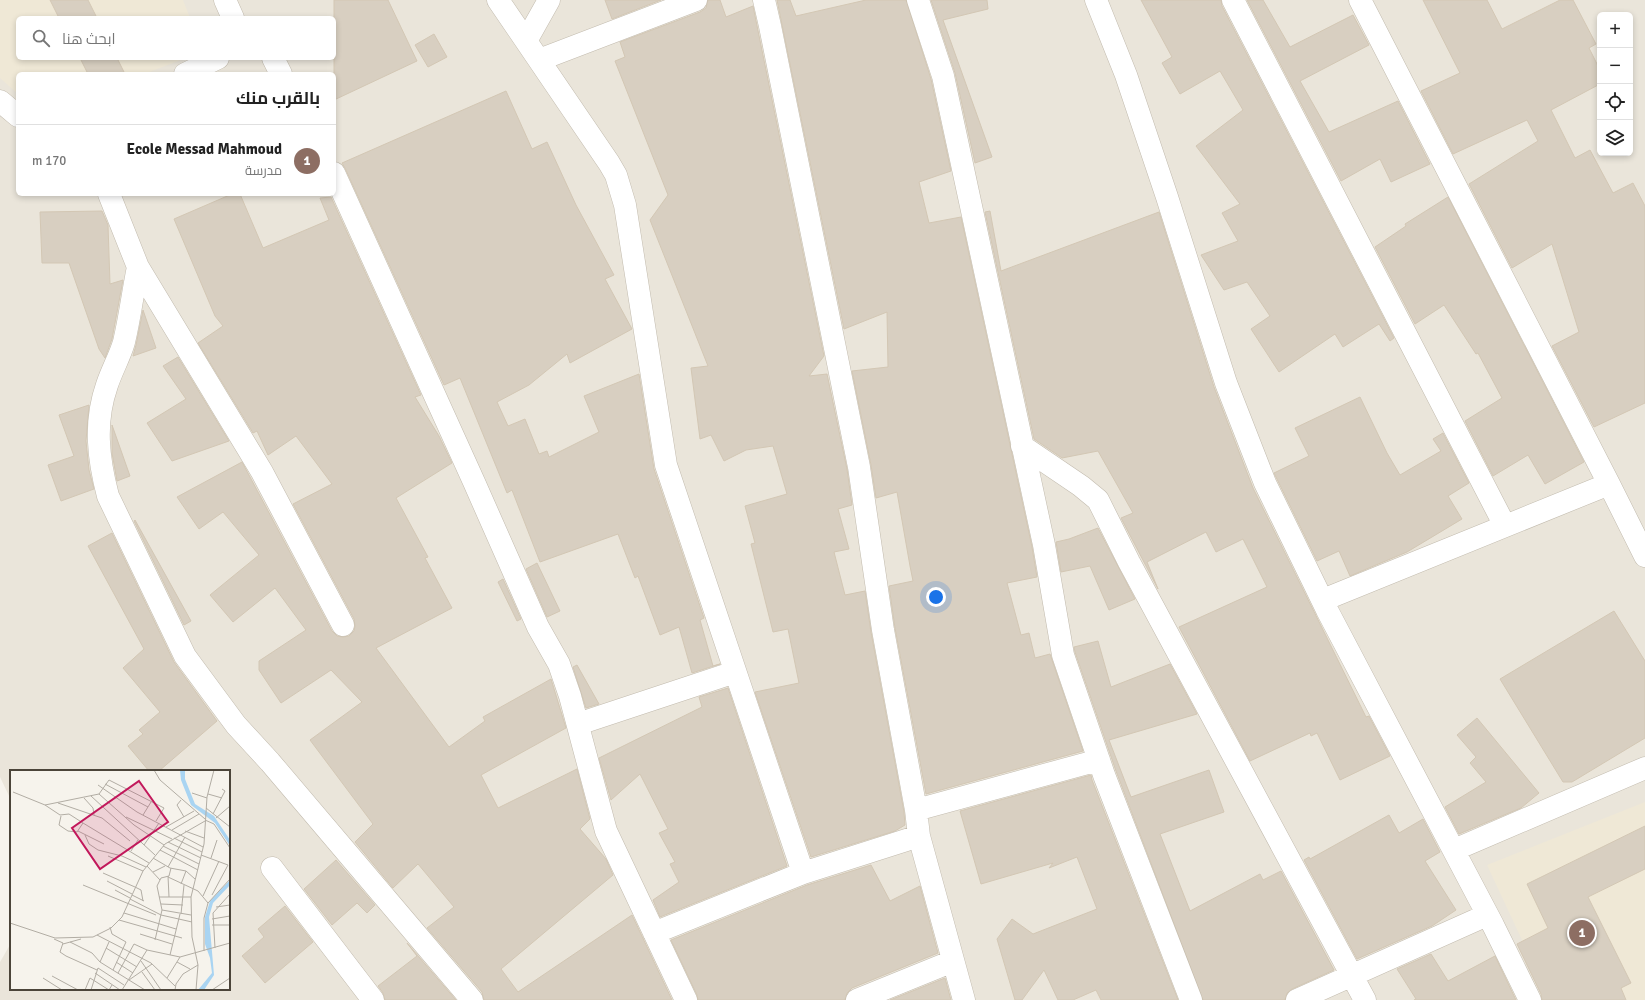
<!DOCTYPE html>
<html lang="ar">
<meta charset="utf-8">
<style>
:root{--surface:#fff;--page:#f2f2f2;--text:#222;--muted:#767676;--line:#e0e0e0;--accent:#fc3f1d}
body{margin:0;font-family:Signika,Cairo,sans-serif;background:var(--page);color:var(--text);direction:rtl}
.controls{position:absolute;right:12px;top:12px;display:grid;overflow:hidden;border-radius:6px;box-shadow:0 2px 6px #0003}
.controls button{width:36px;height:36px;display:grid;place-items:center;padding:0;border:0;border-bottom:1px solid var(--line);background:var(--surface);color:var(--text);font:20px sans-serif}
.you{position:absolute;left:936px;top:597px;width:14px;height:14px;margin:-10px;border:3px solid #fff;border-radius:50%;background:#1a73e8;box-shadow:0 0 0 6px #1a73e833}
.badge{display:grid;place-items:center;width:26px;height:26px;border-radius:50%;background:var(--accent);color:#fff;font-size:13px;font-weight:700}
.pin{position:absolute;translate:-50% -50%;border:2px solid #fff;box-shadow:0 1px 4px #0006}
.list{margin:0;padding:0;list-style:none}
h2{display:flex;justify-content:space-between;align-items:center;height:52px;margin:0;padding:0 16px;font-size:17px}
h2 small{font-size:13px;font-weight:400;color:var(--muted)}
.list li{display:grid;grid-template-columns:26px 1fr auto;gap:12px;align-items:center;box-sizing:border-box;height:72px;padding:0 16px;border-top:1px solid var(--line)}
.list b{display:block;font-size:15px;white-space:nowrap}
.list p{margin:0;font-size:13px;white-space:nowrap;color:var(--muted)}
.list em{font-size:13px;font-style:normal;color:var(--muted)}
.icon{flex:none;width:22px;height:22px;fill:none;stroke:currentColor;stroke-width:2;stroke-linecap:round;stroke-linejoin:round}
.map{position:relative;flex:none;width:1645px;height:1000px;overflow:hidden;direction:ltr}
.search{position:absolute;background:var(--surface);box-shadow:0 2px 6px #0003;left:16px;top:16px;width:320px;height:44px;display:flex;align-items:center;gap:10px;box-sizing:border-box;padding:0 14px;border-radius:6px;color:var(--muted);font-size:15px}
.panel{position:absolute;background:var(--surface);box-shadow:0 2px 6px #0003;left:16px;top:72px;width:320px;height:124px;border-radius:6px;direction:rtl}
.map>svg:first-child{display:block}
</style>
<div class="map">
<svg width="1645" height="1000" viewBox="0 0 1645 1000">
<rect width="100%" height="100%" fill="#f6f3ec"/>
<path fill="#eae5da" fill-rule="evenodd" d="M 0,0 L 1645,0 L 1645,1000 L 0,1000 L 0,962 L 11,943 L 11,989 L 229,989 L 229,771 L 11,771 L 11,800 L 0,777 ZM 1600,15 L 1630,15 L 1630,153 L 1600,153 ZM 18,18 L 334,18 L 334,58 L 18,58 ZM 18,74 L 334,74 L 334,194 L 18,194 Z"/>
<path fill="#efe8d6" d="M 0,0 L 183,0 L 190,18 L 18,18 L 18,58 L 186,58 L 144,74 L 18,74 L 18,94 L 0,78 Z
M 1645,802 L 1645,1000 L 1550,1000 L 1487,865 Z"/>
<path fill="#d8cfc1" stroke="#d3c7b4" d="M 50,0 L 88,0 L 97,18 L 59,18 Z
M 334,0 L 388,0 L 417,61 L 334,100 Z
M 605,0 L 661,0 L 612,19 Z
M 708,0 L 720,0 L 726,17 L 753,6 L 824,356 L 809,376 L 827,374 L 847,469 L 852,505 L 838,509 L 849,549 L 834,552 L 845,595 L 865,591 L 871,632 L 904,812 L 905,825 L 895,831 L 811,857 L 755,692 L 799,683 L 788,629 L 773,632 L 751,544 L 755,543 L 745,506 L 787,494 L 773,446 L 746,450 L 724,461 L 711,435 L 700,439 L 691,368 L 708,366 L 650,220 L 668,195 L 615,61 L 625,57 L 620,42 L 700,12 L 706,8 Z
M 777,0 L 790,0 L 796,16 L 866,0 L 906,0 L 931,79 L 951,171 L 919,182 L 929,223 L 961,217 L 1032,547 L 1037,577 L 1007,583 L 1021,635 L 1029,633 L 1035,658 L 1050,654 L 1083,751 L 926,794 L 895,628 L 889,586 L 913,581 L 910,566 L 897,492 L 876,498 L 871,465 L 852,371 L 888,367 L 887,312 L 844,329 Z
M 931,0 L 987,0 L 988,9 L 943,20 L 992,157 L 975,163 L 955,73 Z
M 1141,0 L 1221,0 L 1222,6 L 1394,338 L 1390,341 L 1379,324 L 1343,347 L 1335,334 L 1279,372 L 1251,329 L 1270,316 L 1247,282 L 1224,290 L 1201,255 L 1238,241 L 1222,213 L 1240,204 L 1196,146 L 1243,110 L 1220,71 L 1180,94 L 1162,63 L 1172,57 Z
M 1247,0 L 1263,0 L 1290,47 L 1353,15 L 1369,45 L 1300,81 L 1329,132 L 1398,101 L 1430,164 L 1391,182 L 1380,159 L 1341,181 Z
M 1423,0 L 1487,0 L 1502,29 L 1560,0 L 1573,0 L 1596,44 L 1589,48 L 1600,70 L 1600,84 L 1551,110 L 1575,158 L 1590,150 L 1613,193 L 1633,183 L 1645,206 L 1645,403 L 1594,427 L 1552,346 L 1579,332 L 1552,244 L 1512,268 L 1469,184 L 1538,141 L 1527,120 L 1453,154 L 1421,91 L 1460,73 Z
M 434,34 L 447,57 L 428,67 L 415,45 Z
M 80,58 L 117,58 L 125,74 L 88,74 Z
M 506,91 L 532,149 L 547,142 L 576,205 L 614,275 L 605,279 L 632,329 L 570,363 L 567,354 L 529,385 L 497,402 L 508,426 L 525,419 L 539,454 L 547,451 L 549,457 L 599,432 L 584,396 L 639,374 L 654,469 L 704,618 L 700,620 L 713,666 L 720,664 L 692,673 L 679,627 L 660,635 L 638,576 L 635,578 L 618,534 L 540,562 L 512,490 L 507,493 L 460,378 L 444,385 L 345,168 L 342,163 Z
M 232,194 L 240,194 L 263,248 L 329,220 L 320,198 L 331,197 L 421,395 L 415,397 L 439,436 L 452,463 L 396,498 L 428,557 L 425,558 L 452,608 L 376,648 L 449,747 L 485,721 L 483,717 L 551,679 L 566,728 L 481,775 L 498,808 L 577,769 L 590,819 L 580,829 L 606,859 L 613,875 L 501,969 L 518,992 L 632,915 L 672,1000 L 484,1000 L 482,992 L 427,928 L 454,907 L 418,864 L 393,888 L 355,842 L 373,824 L 310,740 L 362,702 L 331,670 L 281,703 L 259,670 L 259,661 L 306,630 L 275,588 L 233,622 L 210,595 L 259,555 L 223,512 L 199,529 L 177,497 L 242,462 L 332,631 L 337,636 L 343,637 L 349,636 L 354,631 L 355,626 L 354,619 L 293,504 L 332,484 L 296,436 L 268,455 L 257,431 L 253,433 L 198,343 L 223,326 L 215,316 L 174,219 Z
M 1448,197 L 1584,462 L 1545,484 L 1528,455 L 1493,476 L 1465,421 L 1502,398 L 1478,353 L 1476,354 L 1444,305 L 1415,324 L 1375,247 L 1406,226 L 1405,224 Z
M 102,211 L 108,225 L 110,284 L 123,280 L 112,339 L 105,358 L 99,349 L 69,263 L 42,263 L 40,212 Z
M 990,211 L 1001,271 L 1159,212 L 1214,387 L 1253,488 L 1366,717 L 1369,716 L 1390,756 L 1340,780 L 1317,733 L 1311,736 L 1310,733 L 1250,761 L 1179,627 L 1267,587 L 1243,539 L 1216,552 L 1206,532 L 1147,562 L 1158,589 L 1121,518 L 1133,513 L 1098,451 L 1062,458 L 1034,439 L 985,212 Z
M 143,310 L 156,348 L 133,356 L 136,345 Z
M 178,357 L 229,441 L 172,461 L 147,423 L 186,399 L 163,366 Z
M 1360,397 L 1387,453 L 1400,475 L 1441,451 L 1433,439 L 1443,433 L 1469,483 L 1448,496 L 1462,519 L 1407,552 L 1350,576 L 1339,551 L 1317,561 L 1274,473 L 1309,456 L 1295,428 Z
M 89,405 L 86,441 L 89,470 L 94,489 L 61,501 L 48,465 L 74,456 L 59,415 Z
M 112,425 L 130,476 L 117,481 L 112,453 Z
M 135,520 L 191,621 L 184,625 L 134,521 Z
M 1098,528 L 1135,599 L 1109,610 L 1090,566 L 1061,572 L 1056,542 L 1069,539 Z
M 112,533 L 174,662 L 217,721 L 159,771 L 149,771 L 128,746 L 143,734 L 139,730 L 160,712 L 123,668 L 144,649 L 88,546 Z
M 537,563 L 560,611 L 547,617 L 526,569 Z
M 503,579 L 521,619 L 517,621 L 498,582 Z
M 1614,611 L 1645,661 L 1645,738 L 1572,782 L 1563,782 L 1500,679 Z
M 1098,641 L 1111,687 L 1170,664 L 1197,714 L 1109,740 L 1131,797 L 1209,770 L 1224,812 L 1160,834 L 1190,911 L 1260,874 L 1263,880 L 1281,871 L 1334,970 L 1292,989 L 1287,993 L 1285,1000 L 1203,1000 L 1116,771 L 1075,652 L 1074,647 Z
M 577,665 L 599,704 L 586,708 L 573,667 Z
M 728,688 L 787,866 L 660,917 L 653,900 L 679,882 L 670,864 L 675,862 L 659,833 L 668,829 L 640,774 L 611,800 L 599,758 L 702,707 L 699,697 Z
M 1477,718 L 1539,793 L 1521,808 L 1459,834 L 1445,807 L 1486,782 L 1470,763 L 1476,757 L 1457,735 Z
M 1091,775 L 1092,780 L 1178,1000 L 1101,1000 L 1096,990 L 1073,1000 L 1058,1000 L 1044,970 L 1022,1000 L 1015,1000 L 997,939 L 1012,919 L 1033,934 L 1097,909 L 1077,857 L 1049,868 L 1053,863 L 981,884 L 960,811 Z
M 1389,815 L 1399,833 L 1423,819 L 1440,852 L 1425,861 L 1456,910 L 1432,926 L 1357,959 L 1304,860 L 1309,857 L 1310,859 Z
M 1645,826 L 1645,869 L 1588,897 L 1631,983 L 1621,988 L 1626,1000 L 1542,1000 L 1541,994 L 1517,944 L 1548,928 L 1527,884 Z
M 336,860 L 375,905 L 367,913 L 357,903 L 332,925 L 304,889 Z
M 871,865 L 890,901 L 920,886 L 938,953 L 852,988 L 847,993 L 845,1000 L 698,1000 L 697,995 L 671,940 L 807,885 Z
M 285,906 L 313,942 L 265,983 L 242,956 L 264,937 L 258,929 Z
M 407,943 L 456,1000 L 385,1000 L 383,993 L 378,986 L 417,956 Z
M 1431,954 L 1448,981 L 1495,956 L 1516,1000 L 1414,1000 L 1416,999 L 1397,969 Z
M 945,978 L 951,1000 L 890,1000 Z"/>
<g fill="none" stroke-linecap="round" stroke-linejoin="round">
<g stroke="#c2bbae" stroke-width="23">
<path id="street" d="M 225,0 L 233,18
M 498,0 L 609,163 L 616,175 L 625,205 L 666,465 L 803,873
M 764,0 L 770,26 L 859,467 L 883,630 L 916,810 L 919,836 L 964,1000
M 918,0 L 943,76 L 1044,545 L 1063,655 L 1104,775 L 1191,1000
M 1096,0 L 1126,75 L 1167,197 L 1226,383 L 1265,483 L 1327,610 L 1493,925 L 1530,1000
M 1233,0 L 1505,526
M 1360,0 L 1609,484 L 1645,556
M 526,41 L 549,0
M 273,58 L 281,74
M 539,60 L 696,0
M 185,74 L 218,58
M 0,101 L 18,116
M 334,173 L 474,482 L 538,627 L 559,664 L 570,696 L 606,831 L 686,1000
M 109,194 L 138,267 L 262,472 L 343,625
M 138,267 C 133,291 130,317 124,342 C 120,356 112,370 107,385 C 94,422 98,458 108,496 L 185,656 L 236,725 L 270,762 L 472,1000
M 1022,446 L 1081,486 L 1098,500 L 1129,562 L 1365,1000
M 1323,600 L 1609,484
M 578,724 L 735,672
M 916,810 L 1099,760
M 1454,850 L 1645,768
M 272,868 L 373,1000
M 654,933 L 803,873 L 919,836
M 857,1000 L 953,961
M 1297,1000 L 1487,915"/>
</g>
<use href="#street" stroke="#fff" stroke-width="22"/>
</g>
<g transform="translate(10 770)">
<rect width="220" height="220" fill="#f6f3ec"/>
<path d="M 170,0 L 175,0 L 175,9 L 185,34 L 204,46 L 220,70 L 220,76 L 205,53 L 181,35 L 171,10 ZM 220,110 L 220,115 L 203,133 L 199,147 L 204,205 L 194,220 L 188,220 L 202,203 L 200,188 L 195,174 L 195,147 L 200,131 Z" fill="#a9d4f2"/>
<path fill="none" stroke="#b2ada4" stroke-width="1" d="M 144,0 L 150,10 L 195,49M 95,14 L 138,37M 88,15 L 127,42 L 193,77M 3,22 L 35,35M 182,23 L 197,28M 89,24 L 124,55 L 154,75M 198,24 L 212,28M 81,26 L 145,85M 74,28 L 83,38 L 84,45M 171,30 L 167,35 L 174,47M 48,33 L 92,48 L 120,71M 196,38 L 220,57M 203,44 L 215,21 L 212,19M 133,45 L 141,32M 51,46 L 49,55 L 58,61 L 67,62 L 73,53 L 59,44 L 50,45 L 35,35 L 89,24 L 99,10 L 154,38 L 146,51M 116,47 L 162,69M 206,48 L 220,36M 195,50 L 204,54 L 220,78M 73,53 L 139,93M 156,57 L 184,41M 162,60 L 189,44M 68,61 L 94,74M 175,61 L 194,68M 75,65 L 79,74 L 88,80 L 112,86 L 136,97M 164,68 L 192,82M 158,72 L 191,88M 134,75 L 149,53M 153,76 L 189,94M 150,80 L 188,100M 121,81 L 128,70M 191,85 L 218,95 L 202,125M 98,86 L 133,101M 143,88 L 160,98 L 176,101 L 185,109M 201,88 L 207,70M 137,96 L 150,110M 158,97 L 175,67M 143,102 L 155,96M 93,103 L 125,117M 158,106 L 159,127M 158,107 L 188,121 L 198,133M 97,111 L 122,124M 171,114 L 176,101M 73,115 L 146,145M 125,117 L 131,120 L 133,131M 105,120 L 120,128M 122,125 L 134,131M 193,126 L 209,91M 149,127 L 181,127M 120,129 L 151,145 L 182,152M 151,134 L 173,135M 206,137 L 220,135M 152,140 L 181,145M 114,143 L 166,159M 171,144 L 174,115M 202,149 L 220,146M 109,150 L 172,168M 0,153 L 45,168 L 83,167 L 101,158 L 112,147 L 133,101 L 155,74 L 195,51M 202,155 L 220,155M 100,157 L 102,164 L 116,172 L 103,200M 130,164 L 162,174M 87,165 L 141,193 L 165,216M 44,169 L 53,173 L 50,182 L 56,186 L 87,200M 145,170 L 152,140 L 147,116 L 151,108 L 159,106 L 161,98M 60,172 L 82,183 L 90,192 L 135,220M 53,174 L 71,169M 96,178 L 127,197M 205,178 L 203,143 L 220,124M 194,181 L 194,148 L 198,133 L 220,109M 160,185 L 170,144M 131,191 L 151,220M 90,192 L 99,172M 106,192 L 123,203M 167,192 L 180,199M 132,202 L 145,220M 85,203 L 110,220M 108,203 L 124,174 L 137,180M 42,206 L 68,220M 33,208 L 52,220M 157,208 L 170,187M 119,210 L 142,194M 75,220 L 80,208 L 99,220 L 102,215M 81,220 L 88,198 L 114,215M 112,220 L 137,180 L 170,187 L 220,173M 165,220 L 166,214 L 173,204 L 188,195M 186,220 L 188,195 L 182,167 L 181,127 L 194,74 L 197,27 L 204,0M 202,220 L 220,208"/>
<path fill="#c2185b" fill-opacity="0.15" stroke="#c2185b" stroke-width="2" d="M 129,11 L 158,52 L 90,99 L 62,58 Z"/>
<rect width="220" height="220" fill="none" stroke="#4b4439" stroke-width="2"/>
</g>
</svg>
<div class="controls">
<button>+</button>
<button>−</button>
<button><svg class="icon" aria-label="locate" viewBox="0 0 24 24"><circle cx="12" cy="12" r="6"/><path d="M12 2v4M12 18v4M2 12h4M18 12h4"/></svg></button>
<button><svg class="icon" aria-label="layers" viewBox="0 0 24 24"><path d="M12 4l9 5-9 5-9-5zM3 14l9 5 9-5"/></svg></button>
</div>
<div class="you"></div>
<div class="pin badge" style="left:1582px;top:933px;background:#8d6e63">1</div>
<div class="search"><svg class="icon" aria-label="search" viewBox="0 0 24 24"><circle cx="10" cy="10" r="6"/><path d="M15 15l6 6"/></svg>ابحث هنا</div>
<section class="panel">
<h2>بالقرب منك<small></small></h2>
<ul class="list">
<li><span class="badge" style="background:#8d6e63">1</span><div><b>Ecole Messad Mahmoud</b><p>مدرسة</p></div><em>170 m</em></li>
</ul>
</section>
</div>
